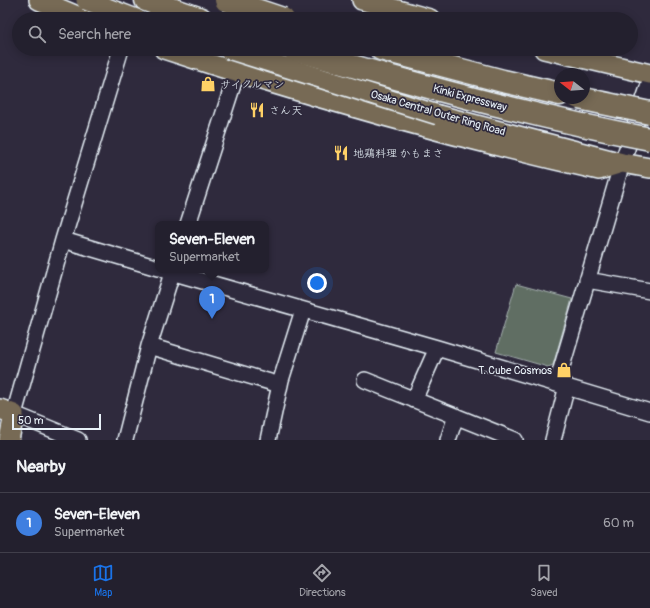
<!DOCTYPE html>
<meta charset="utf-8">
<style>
:root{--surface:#23202e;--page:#2f2d3a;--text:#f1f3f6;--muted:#a3a3aa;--line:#403e4a;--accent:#1a73e8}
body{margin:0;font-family:Pangolin,"Klee One",sans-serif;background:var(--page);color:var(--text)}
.compass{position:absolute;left:554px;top:68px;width:36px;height:36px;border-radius:50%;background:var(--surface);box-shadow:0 2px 10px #0003;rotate:287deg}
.scale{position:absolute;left:12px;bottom:10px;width:89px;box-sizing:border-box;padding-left:4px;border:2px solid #e8f1f8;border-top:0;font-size:11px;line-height:14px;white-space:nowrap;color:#e8f1f8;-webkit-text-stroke:3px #2f2a3d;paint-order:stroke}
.you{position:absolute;left:317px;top:283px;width:14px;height:14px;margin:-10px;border:3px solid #fff;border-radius:50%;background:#1a73e8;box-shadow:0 0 0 6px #1a73e833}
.badge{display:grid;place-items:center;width:26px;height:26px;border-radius:50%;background:var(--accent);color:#fff;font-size:13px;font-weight:700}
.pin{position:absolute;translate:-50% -33px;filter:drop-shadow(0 1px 2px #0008)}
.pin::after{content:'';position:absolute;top:21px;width:14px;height:12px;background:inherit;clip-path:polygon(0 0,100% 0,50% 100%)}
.popup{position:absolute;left:155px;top:221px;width:114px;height:52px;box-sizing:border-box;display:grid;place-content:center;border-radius:8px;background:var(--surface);filter:drop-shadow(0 1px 3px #0005);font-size:13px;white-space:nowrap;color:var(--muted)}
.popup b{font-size:15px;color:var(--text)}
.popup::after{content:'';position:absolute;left:50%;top:100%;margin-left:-8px;border:8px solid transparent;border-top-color:var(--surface)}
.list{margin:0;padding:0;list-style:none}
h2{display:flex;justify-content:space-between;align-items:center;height:52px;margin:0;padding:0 16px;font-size:17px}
h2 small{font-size:13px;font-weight:400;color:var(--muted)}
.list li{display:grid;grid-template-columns:26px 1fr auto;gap:12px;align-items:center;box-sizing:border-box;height:60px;padding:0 16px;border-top:1px solid var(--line)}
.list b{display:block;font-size:15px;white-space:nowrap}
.list p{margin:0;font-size:13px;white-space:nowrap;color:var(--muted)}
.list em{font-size:13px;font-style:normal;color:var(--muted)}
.icon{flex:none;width:22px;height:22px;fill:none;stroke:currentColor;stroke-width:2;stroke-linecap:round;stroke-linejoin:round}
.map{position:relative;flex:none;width:650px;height:440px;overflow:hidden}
.search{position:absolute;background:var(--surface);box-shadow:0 2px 10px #0003;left:12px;right:12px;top:12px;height:44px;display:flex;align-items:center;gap:10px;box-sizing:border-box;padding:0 14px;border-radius:22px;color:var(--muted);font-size:15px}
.sheet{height:112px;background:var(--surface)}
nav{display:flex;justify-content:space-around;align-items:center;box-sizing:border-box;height:56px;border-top:1px solid var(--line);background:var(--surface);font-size:11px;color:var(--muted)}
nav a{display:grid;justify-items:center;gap:2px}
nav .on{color:var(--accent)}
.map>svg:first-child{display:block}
</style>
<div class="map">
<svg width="650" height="440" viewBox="0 0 650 440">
<rect width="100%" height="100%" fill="#2f2a3d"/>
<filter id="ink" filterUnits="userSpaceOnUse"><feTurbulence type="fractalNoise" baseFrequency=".025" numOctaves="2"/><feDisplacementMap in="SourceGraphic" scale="8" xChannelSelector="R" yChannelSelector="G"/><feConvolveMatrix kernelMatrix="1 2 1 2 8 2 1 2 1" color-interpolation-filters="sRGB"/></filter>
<g filter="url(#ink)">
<path fill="#616e64" stroke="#a4b0ae" d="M 516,284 L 572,299 L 553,365 L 548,367 L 496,352 Z"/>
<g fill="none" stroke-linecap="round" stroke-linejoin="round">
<g stroke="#e8f1f8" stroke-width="18">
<path id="minor" d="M 188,224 L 240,63
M 63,240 L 158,268
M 164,270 L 437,348 L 650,412
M 587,280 L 650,291
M 149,346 L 280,385
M 365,380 L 515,440
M 557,383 L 622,163 L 650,82
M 414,400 L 437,348
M 78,440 L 14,414 L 63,240 L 121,49
M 125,440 L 149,346 L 173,270
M 268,440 L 281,380 L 303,310
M 448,440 L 456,416
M 553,440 L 567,386"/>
</g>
<g stroke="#e8f1f8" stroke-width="22">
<path id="major" d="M 39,0 L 84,19
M 362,0 L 430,19
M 164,49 C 307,96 452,137 599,170 L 622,163
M 544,49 L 650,74
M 438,115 L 622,163 L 650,168
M 0,409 L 14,414 L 9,440"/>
</g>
<g stroke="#e8f1f8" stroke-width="25">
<path id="highway" d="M 146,0 L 201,19
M 381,49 L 503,81 L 560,94"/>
</g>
<use href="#minor" stroke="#2f2a3d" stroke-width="15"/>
<use href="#major" stroke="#776a54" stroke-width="19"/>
<use href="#highway" stroke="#776a54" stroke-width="22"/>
<g stroke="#e8f1f8" stroke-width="22" stroke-linecap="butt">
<path id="major-bridge" d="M 86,0 L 136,19
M 228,49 L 438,115"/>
</g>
<g stroke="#e8f1f8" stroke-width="25" stroke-linecap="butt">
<path id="highway-bridge" d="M 226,0 L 283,19
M 293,49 C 411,83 529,116 650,139
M 579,98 L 650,113"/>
</g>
<use href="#major-bridge" stroke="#776a54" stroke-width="19"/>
<use href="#highway-bridge" stroke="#776a54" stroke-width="22"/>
</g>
</g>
<defs>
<g id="shop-bare" transform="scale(1.2)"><path d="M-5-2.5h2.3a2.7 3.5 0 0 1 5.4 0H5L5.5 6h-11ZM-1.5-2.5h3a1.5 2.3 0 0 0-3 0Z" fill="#ffd166" stroke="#2f2a3d" stroke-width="2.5" paint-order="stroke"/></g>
<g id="restaurant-bare" transform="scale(1.2)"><path d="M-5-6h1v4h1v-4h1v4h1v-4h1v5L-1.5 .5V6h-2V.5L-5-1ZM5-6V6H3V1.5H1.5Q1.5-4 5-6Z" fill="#ffd166" stroke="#2f2a3d" stroke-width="2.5" paint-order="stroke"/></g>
</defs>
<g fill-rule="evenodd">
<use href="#shop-bare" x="208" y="84"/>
<use href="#restaurant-bare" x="257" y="110"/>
<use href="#restaurant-bare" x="341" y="153"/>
<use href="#shop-bare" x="564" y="370"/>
</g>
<g text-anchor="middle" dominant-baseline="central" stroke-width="3.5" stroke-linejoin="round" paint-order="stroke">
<g font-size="11" fill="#e8f1f8" stroke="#2f2a3d" text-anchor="start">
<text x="220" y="84">サイクルマン</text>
<text x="269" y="110">さん天</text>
<text x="353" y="153">地鶏料理 かもまさ</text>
<text x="552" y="370" text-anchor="end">T. Cube Cosmos</text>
</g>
<g font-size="11" fill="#e8f1f8" stroke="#2f2a3d">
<text transform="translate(470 98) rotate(15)">Kinki Expressway</text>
<text transform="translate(438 113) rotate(16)">Osaka Central Outer Ring Road</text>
</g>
</g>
</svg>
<svg class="compass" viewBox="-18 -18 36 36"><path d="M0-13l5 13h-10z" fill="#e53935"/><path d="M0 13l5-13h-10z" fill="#a3a3aa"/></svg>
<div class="scale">50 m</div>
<div class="you"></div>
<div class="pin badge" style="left:212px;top:319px;background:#3f7fe0">1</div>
<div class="popup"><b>Seven-Eleven</b>Supermarket</div>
<div class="search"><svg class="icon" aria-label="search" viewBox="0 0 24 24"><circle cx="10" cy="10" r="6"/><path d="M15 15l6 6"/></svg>Search here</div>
</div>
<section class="sheet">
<h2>Nearby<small></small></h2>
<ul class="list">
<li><span class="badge" style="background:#3f7fe0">1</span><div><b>Seven-Eleven</b><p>Supermarket</p></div><em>60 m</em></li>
</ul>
</section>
<nav>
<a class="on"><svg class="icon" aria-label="map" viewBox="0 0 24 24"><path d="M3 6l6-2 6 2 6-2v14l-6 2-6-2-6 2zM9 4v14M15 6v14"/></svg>Map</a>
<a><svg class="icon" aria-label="directions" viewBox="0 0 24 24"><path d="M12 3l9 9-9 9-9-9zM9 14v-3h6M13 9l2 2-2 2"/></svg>Directions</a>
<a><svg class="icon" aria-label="saved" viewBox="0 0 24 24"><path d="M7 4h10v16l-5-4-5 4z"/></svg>Saved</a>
</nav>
